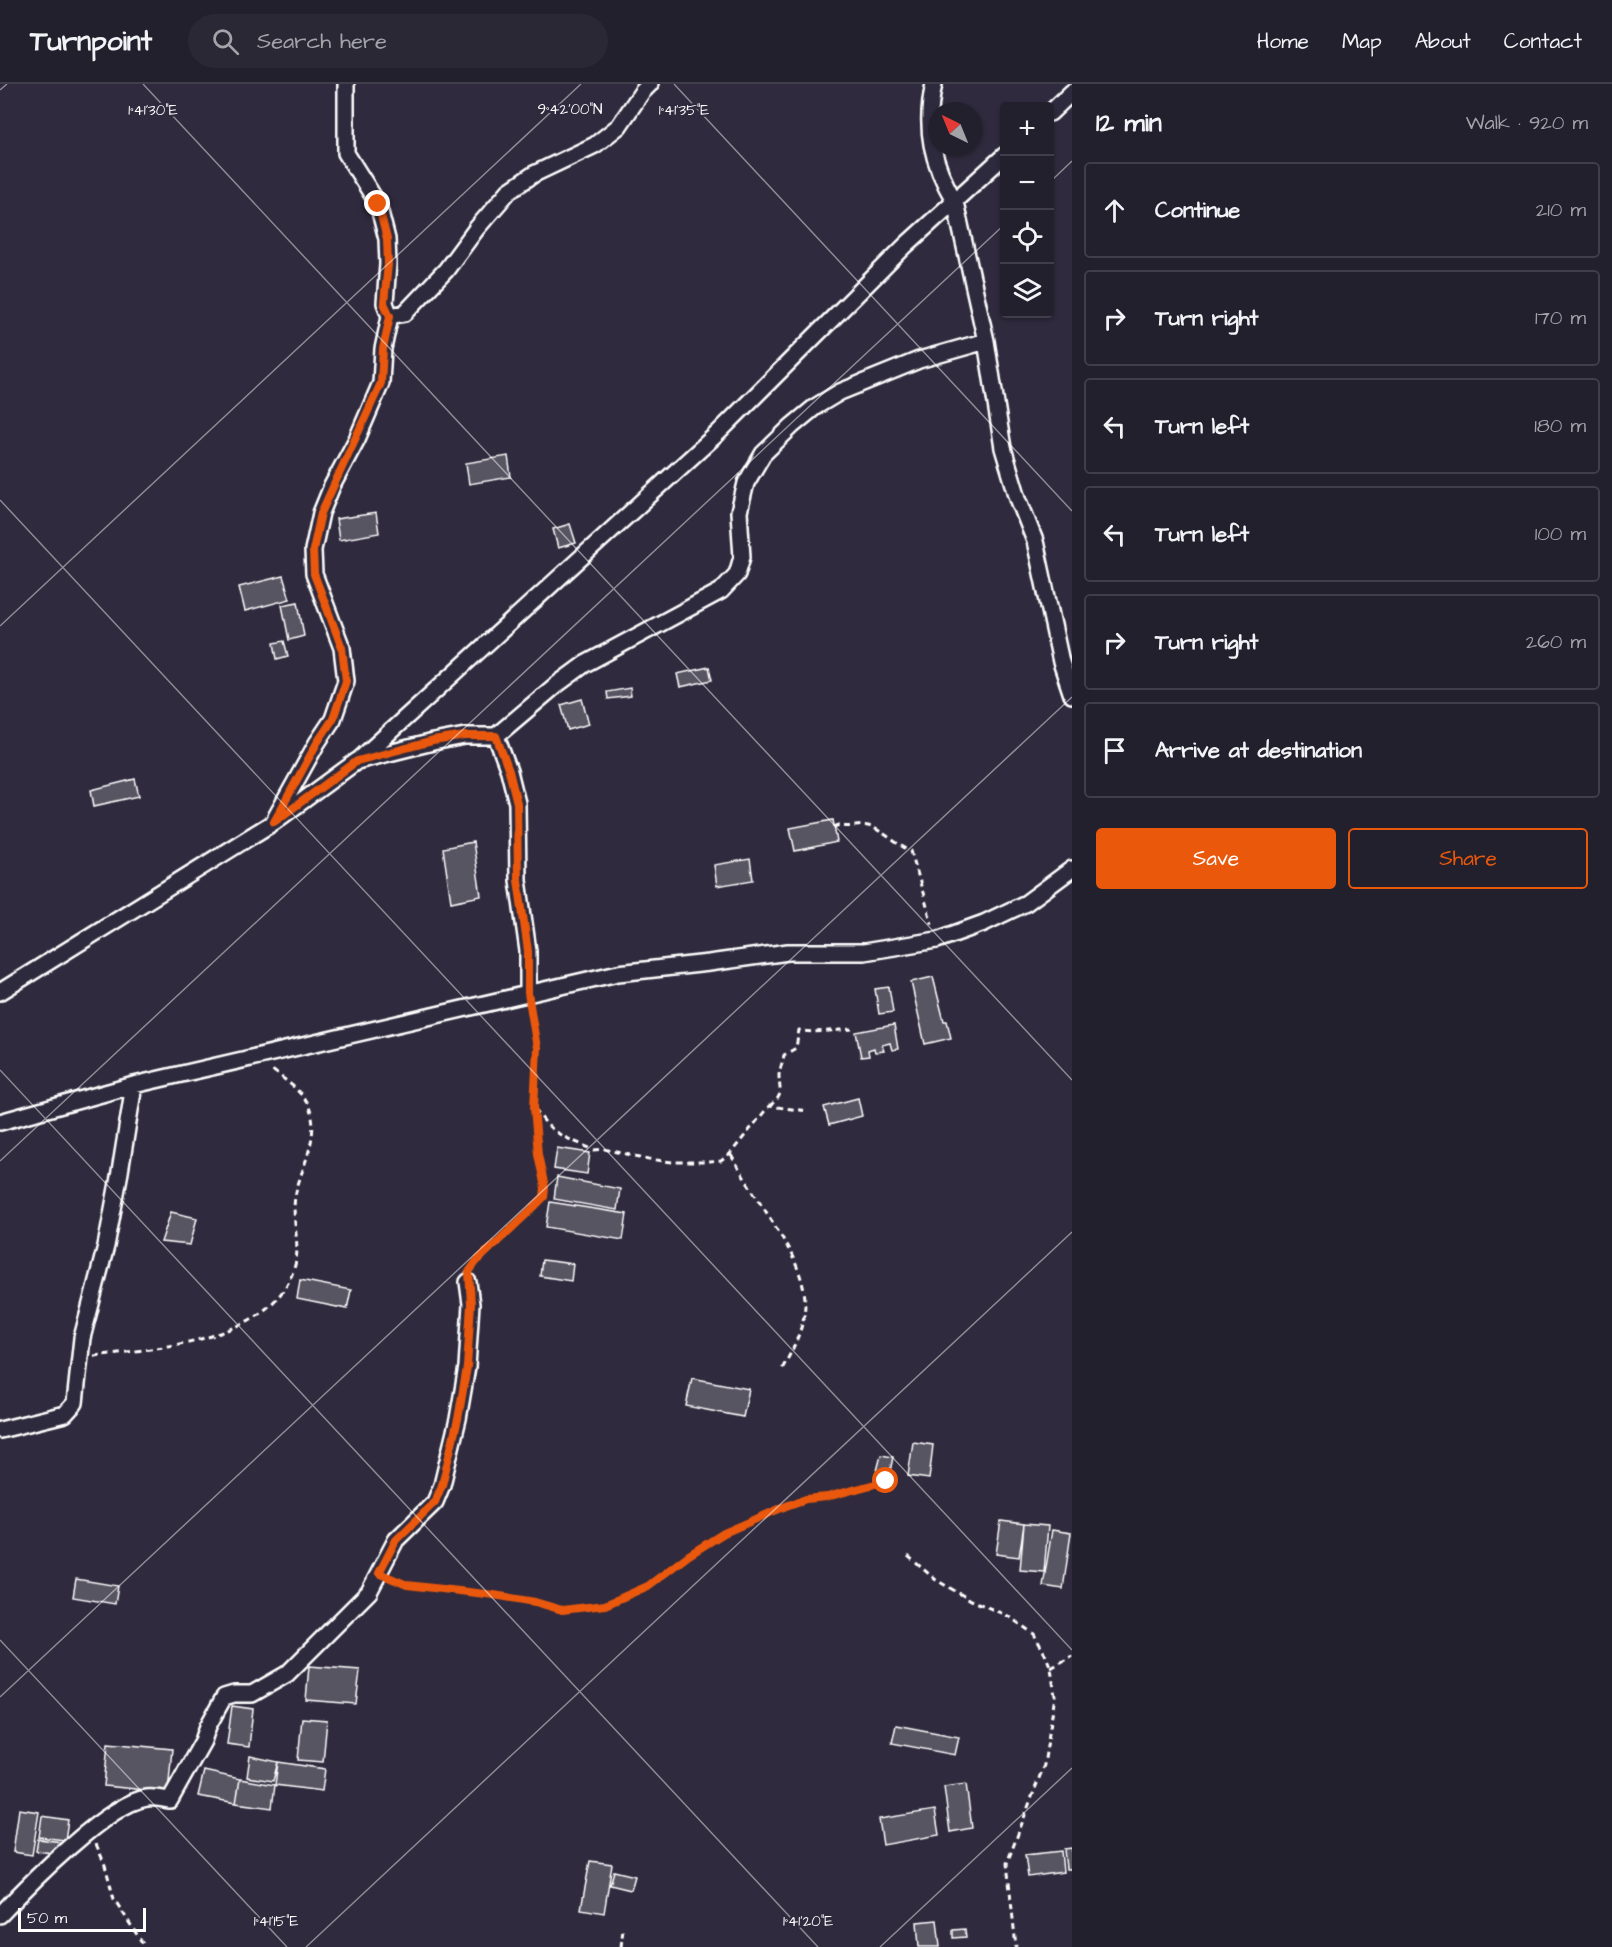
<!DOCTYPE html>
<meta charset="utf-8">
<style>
:root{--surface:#23202e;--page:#2b2836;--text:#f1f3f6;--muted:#a3a3aa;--line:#403e4a;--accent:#ea580c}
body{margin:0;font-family:"Architects Daughter",sans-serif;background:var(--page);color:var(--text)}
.controls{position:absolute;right:18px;top:18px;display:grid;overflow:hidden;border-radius:6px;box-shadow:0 2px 4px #0004}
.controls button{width:54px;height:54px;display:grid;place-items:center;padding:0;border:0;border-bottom:2px solid var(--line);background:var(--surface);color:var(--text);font:30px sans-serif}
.compass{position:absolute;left:928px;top:18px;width:54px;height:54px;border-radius:50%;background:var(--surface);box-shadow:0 2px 4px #0004;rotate:317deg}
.scale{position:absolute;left:18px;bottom:15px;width:128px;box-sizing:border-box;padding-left:6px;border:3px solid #fff;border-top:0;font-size:16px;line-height:21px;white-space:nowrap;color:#fff;-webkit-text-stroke:4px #2f2a3d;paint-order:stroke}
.stop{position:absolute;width:18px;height:18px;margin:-14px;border:4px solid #ea580c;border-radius:50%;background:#fff}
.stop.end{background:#ea580c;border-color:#fff;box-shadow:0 2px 6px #0008}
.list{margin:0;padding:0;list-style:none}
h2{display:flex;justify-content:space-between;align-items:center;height:78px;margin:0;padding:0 24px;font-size:26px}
h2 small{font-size:20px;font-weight:400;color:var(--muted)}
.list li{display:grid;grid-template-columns:39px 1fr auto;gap:18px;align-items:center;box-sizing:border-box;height:96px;margin:0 12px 12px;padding:0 12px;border:2px solid var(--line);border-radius:6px}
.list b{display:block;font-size:22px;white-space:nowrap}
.list em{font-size:20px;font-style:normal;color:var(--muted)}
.actions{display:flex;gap:12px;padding:18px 24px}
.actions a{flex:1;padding:14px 0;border:2px solid var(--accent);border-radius:6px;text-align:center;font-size:21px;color:var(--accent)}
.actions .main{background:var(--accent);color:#fff}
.icon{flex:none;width:33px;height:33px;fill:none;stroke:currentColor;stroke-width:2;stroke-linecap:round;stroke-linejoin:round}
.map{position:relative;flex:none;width:1072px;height:1863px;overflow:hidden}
header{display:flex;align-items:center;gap:36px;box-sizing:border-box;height:84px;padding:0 30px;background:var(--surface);border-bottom:2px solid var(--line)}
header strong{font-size:28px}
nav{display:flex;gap:33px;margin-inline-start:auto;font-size:21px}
.search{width:420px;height:54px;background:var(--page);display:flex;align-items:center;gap:15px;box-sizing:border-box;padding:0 21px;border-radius:33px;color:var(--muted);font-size:22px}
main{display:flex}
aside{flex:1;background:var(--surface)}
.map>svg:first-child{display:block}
</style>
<header>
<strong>Turnpoint</strong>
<div class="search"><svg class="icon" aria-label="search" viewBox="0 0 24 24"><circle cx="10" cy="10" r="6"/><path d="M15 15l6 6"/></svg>Search here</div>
<nav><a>Home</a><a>Map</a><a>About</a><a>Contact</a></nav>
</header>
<main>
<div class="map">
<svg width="1072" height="1863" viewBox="0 0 1072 1863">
<rect width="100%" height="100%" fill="#2f2a3d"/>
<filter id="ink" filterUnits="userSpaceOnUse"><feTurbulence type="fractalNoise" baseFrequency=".0167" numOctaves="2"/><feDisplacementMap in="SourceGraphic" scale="12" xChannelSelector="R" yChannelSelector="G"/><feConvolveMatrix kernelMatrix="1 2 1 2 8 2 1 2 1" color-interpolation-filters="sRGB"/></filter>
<g filter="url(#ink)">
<path fill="#595564" stroke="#fff" stroke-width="1.5" d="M 508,372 L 511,393 L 469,400 L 466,379 Z
M 376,429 L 379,449 L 339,456 L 336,435 Z
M 570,440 L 576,459 L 558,464 L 553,445 Z
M 283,492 L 290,515 L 245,527 L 239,503 Z
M 298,518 L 304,552 L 289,556 L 282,521 Z
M 284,557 L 288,572 L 277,575 L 274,559 Z
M 709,583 L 712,596 L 680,603 L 677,590 Z
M 630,604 L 631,612 L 608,615 L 607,608 Z
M 582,615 L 589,640 L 568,646 L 561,621 Z
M 135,695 L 139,712 L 94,722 L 91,706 Z
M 833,736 L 837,758 L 795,767 L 790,744 Z
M 473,758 L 481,812 L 451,818 L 443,764 Z
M 750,775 L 753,796 L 717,802 L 714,781 Z
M 933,893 L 944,937 L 947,937 L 951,954 L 925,960 L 911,898 Z
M 889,903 L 893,928 L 879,930 L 875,905 Z
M 894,941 L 898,965 L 892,966 L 890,959 L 882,961 L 884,967 L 875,968 L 874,964 L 868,966 L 869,972 L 861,973 L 856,948 Z
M 858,1014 L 862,1032 L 829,1041 L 824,1023 Z
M 557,1064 L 590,1069 L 587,1090 L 554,1085 Z
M 557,1093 L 620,1105 L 617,1126 L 554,1115 Z
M 550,1118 L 627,1130 L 623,1156 L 546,1143 Z
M 171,1128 L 197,1134 L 190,1161 L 161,1158 Z
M 542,1176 L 573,1180 L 571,1197 L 540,1192 Z
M 300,1196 L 351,1206 L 347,1225 L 297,1215 Z
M 692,1294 L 749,1305 L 743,1333 L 686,1322 Z
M 913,1358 L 933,1361 L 929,1395 L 908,1392 Z
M 881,1371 L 893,1373 L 889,1393 L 876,1391 Z
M 1001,1437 L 1024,1440 L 1019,1473 L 996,1470 Z
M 1024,1440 L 1048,1442 L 1044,1488 L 1020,1486 Z
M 1052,1446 L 1071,1449 L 1063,1505 L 1043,1502 Z
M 76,1495 L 118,1502 L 115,1520 L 73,1513 Z
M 309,1582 L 360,1586 L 356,1620 L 306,1616 Z
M 232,1622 L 253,1625 L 249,1663 L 227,1660 Z
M 302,1634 L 327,1636 L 323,1678 L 298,1676 Z
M 896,1641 L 959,1653 L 955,1671 L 892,1659 Z
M 108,1659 L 172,1665 L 168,1708 L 104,1702 Z
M 250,1672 L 278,1678 L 273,1697 L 247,1693 Z
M 278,1678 L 325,1685 L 322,1707 L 275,1701 Z
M 204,1687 L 240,1695 L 236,1719 L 198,1712 Z
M 240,1695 L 275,1701 L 272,1724 L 236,1719 Z
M 966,1700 L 972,1744 L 950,1748 L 944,1703 Z
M 19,1725 L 39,1728 L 32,1771 L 13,1768 Z
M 935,1726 L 939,1751 L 883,1761 L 879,1735 Z
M 42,1732 L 68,1736 L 65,1756 L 39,1753 Z
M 38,1755 L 62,1758 L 61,1770 L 36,1767 Z
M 1072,1764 L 1072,1785 L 1066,1785 L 1064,1765 Z
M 1061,1767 L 1063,1788 L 1028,1793 L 1025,1771 Z
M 590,1777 L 612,1780 L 604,1829 L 581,1825 Z
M 614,1787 L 635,1792 L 631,1806 L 610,1801 Z
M 937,1836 L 940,1863 L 919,1863 L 917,1838 Z
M 965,1845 L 966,1853 L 953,1854 L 953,1846 Z"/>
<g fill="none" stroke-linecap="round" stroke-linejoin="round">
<g stroke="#fff" stroke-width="20">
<path id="minor" d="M 934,0 C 924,45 932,79 955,118 L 986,257 L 1003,364 L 1018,414 L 1035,457 L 1061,578 L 1072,611
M 1050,29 L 1072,8
M 390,232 L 405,229 L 446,186 L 477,144 L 509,107 L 534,90 L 595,61 L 619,42 L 642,8 L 650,0
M 496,652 L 509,687 L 517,719 L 518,796 L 528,867 L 528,909
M 359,676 L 718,349 L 906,161 L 1005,71
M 276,733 L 317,659 L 333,635 L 346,597 L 342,564 L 314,490 L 313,466 L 321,429 L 332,402 L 357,355 L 381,299 L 383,265 L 390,232 L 385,219 L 388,180 L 387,155 L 378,120 L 346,69 L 346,0
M 0,908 L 274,738 L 357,677 L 433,658 L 465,652 L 496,652 L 555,602 L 585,580 L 721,507 L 737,490 L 742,473 L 739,428 L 746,399 L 763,370 L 792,342 L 815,323 L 840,308 L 919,276 L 986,257
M 0,1038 L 134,1001 L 618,889 L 709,879 L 788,868 L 864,868 L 937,856 L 984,839 L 1026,819 L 1072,785
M 0,1346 L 65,1330 L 75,1319 L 82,1254 L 106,1162 L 120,1088 L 134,1001
M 0,1831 C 28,1801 108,1719 147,1714 C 154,1713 163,1715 170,1716 L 203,1657 L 208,1642 L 224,1613 L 234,1610 L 252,1610 L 287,1590 L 369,1508 L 396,1456 L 435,1418 L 442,1401 L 458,1335 L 467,1283 L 471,1220 L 468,1198"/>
</g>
<path stroke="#fff" stroke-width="3" stroke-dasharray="6 4.5" stroke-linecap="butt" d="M 834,743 L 839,741 C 849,745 858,740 868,742 C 881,745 898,762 911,767 L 932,840
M 769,1022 C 785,1011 779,1007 779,991 C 780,984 783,977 784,971 L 796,964 L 799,946 C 812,950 838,946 852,945
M 535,1025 L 547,1041 L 562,1052 L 594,1066 L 604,1065 L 649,1075 L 672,1078 L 710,1078 L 721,1077 L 730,1070 L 769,1022 L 807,1027
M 731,1071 C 740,1087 750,1103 760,1118 C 778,1148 802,1179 805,1215 C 806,1240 794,1264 782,1285
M 472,1184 L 544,1113 L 545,1104 L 538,1070 L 534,1024 L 537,964 L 530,926
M 94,1272 C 158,1264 275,1257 295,1181 C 301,1158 290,1132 296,1108 C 303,1079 324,1044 305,1016 C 297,1003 282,994 271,985
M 908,1472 L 936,1496 L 971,1516 L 1008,1532 L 1034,1550 L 1045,1570 L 1051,1584 L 1055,1612 L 1044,1681 L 1007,1779 L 1016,1863
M 394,1495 L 407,1501 L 493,1511 L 535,1518 L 562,1526 L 605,1521 L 648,1502 L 689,1471 L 724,1449 L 786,1422 L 806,1415 L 827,1413 L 886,1397
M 1051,1584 L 1072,1572
M 96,1760 L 105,1781 L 114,1815 L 145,1863
M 621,1863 L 623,1845"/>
<use href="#minor" stroke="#2f2a3d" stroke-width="15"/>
</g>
</g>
<g fill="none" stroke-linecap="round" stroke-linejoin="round" filter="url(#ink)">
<path stroke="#ea580c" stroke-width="8" d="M 378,120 L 387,155 L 388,180 L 384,219 L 390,232 L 383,265 L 381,299 L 321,429 L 313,466 L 314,490 L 342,564 L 346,597 L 333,635 L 317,659 L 274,738 L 357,677 L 433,657 L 465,652 L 496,652 L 509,687 L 517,719 L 518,796 L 528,867 L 528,909 L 537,964 L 534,1024 L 538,1070 L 545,1104 L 544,1113 L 536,1121 L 476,1178 L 469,1188 L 471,1220 L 467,1283 L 458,1335 L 442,1401 L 435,1418 L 396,1456 L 379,1489 L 407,1501 L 494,1511 L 535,1518 L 562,1526 L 605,1521 L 648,1502 L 689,1471 L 724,1449 L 786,1422 L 806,1415 L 827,1413 L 886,1397"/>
</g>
<path fill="none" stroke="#fff" stroke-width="1.5" stroke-opacity="0.45" d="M 143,0 L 1072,996M 674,0 L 1072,427M 0,6 L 7,0M 1050,98 L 1072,77M 0,416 L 1072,1566M 0,542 L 581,0M 0,986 L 818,1863M 0,1077 L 1005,140M 0,1556 L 287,1863M 0,1613 L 1072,613M 306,1863 L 1072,1148M 880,1863 L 1072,1684"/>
<g font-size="15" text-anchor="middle" fill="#fff" stroke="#2f2a3d" stroke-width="4.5" stroke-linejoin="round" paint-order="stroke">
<text x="570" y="30">9°42'00"N</text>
<text x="684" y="31">1°41'35"E</text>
<text x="153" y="31">1°41'30"E</text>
<text x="276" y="1842">1°41'15"E</text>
<text x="808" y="1842">1°41'20"E</text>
</g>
</svg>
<div class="controls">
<button>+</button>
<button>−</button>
<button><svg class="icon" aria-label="locate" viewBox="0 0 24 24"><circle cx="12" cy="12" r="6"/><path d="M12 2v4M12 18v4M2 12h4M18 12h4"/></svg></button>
<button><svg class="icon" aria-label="layers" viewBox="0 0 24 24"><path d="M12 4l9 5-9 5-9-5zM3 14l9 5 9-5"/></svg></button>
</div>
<svg class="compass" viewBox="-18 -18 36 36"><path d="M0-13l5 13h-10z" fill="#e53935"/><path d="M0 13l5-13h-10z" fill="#a3a3aa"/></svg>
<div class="scale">50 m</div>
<div class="stop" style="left:886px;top:1397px"></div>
<div class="stop end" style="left:378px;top:120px"></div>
</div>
<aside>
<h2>12 min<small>Walk · 920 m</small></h2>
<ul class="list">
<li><svg class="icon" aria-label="ahead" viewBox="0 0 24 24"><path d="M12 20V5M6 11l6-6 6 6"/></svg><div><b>Continue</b></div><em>210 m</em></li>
<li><svg class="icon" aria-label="right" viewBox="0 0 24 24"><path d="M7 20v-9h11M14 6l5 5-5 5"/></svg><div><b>Turn right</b></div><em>170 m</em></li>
<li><svg class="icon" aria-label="left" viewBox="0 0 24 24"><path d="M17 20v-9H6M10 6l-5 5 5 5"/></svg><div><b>Turn left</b></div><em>180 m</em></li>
<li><svg class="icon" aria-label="left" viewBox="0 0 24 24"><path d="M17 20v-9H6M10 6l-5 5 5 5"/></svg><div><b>Turn left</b></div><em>100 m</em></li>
<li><svg class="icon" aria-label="right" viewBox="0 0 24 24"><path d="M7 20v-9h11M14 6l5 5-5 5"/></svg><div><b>Turn right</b></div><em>260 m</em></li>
<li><svg class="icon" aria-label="arrive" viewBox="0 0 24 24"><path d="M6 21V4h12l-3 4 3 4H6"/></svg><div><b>Arrive at destination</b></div></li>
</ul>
<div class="actions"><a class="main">Save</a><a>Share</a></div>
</aside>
</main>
